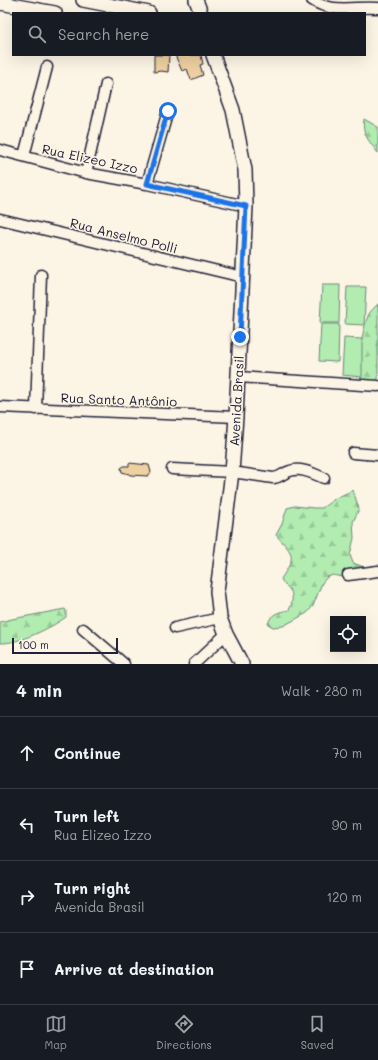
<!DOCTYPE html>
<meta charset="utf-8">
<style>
:root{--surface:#171b24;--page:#242831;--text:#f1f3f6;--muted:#9ea1a6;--line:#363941;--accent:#9495a2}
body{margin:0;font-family:Mali,sans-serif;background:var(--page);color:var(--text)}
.controls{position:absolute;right:12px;bottom:12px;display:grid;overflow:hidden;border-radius:0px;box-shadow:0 4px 16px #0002}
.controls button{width:36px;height:36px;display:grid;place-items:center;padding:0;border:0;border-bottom:1px solid var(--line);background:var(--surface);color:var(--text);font:20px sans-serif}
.scale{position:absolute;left:12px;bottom:10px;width:106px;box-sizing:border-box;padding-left:4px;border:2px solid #22223b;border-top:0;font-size:11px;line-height:14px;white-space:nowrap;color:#22223b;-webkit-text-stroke:3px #fcf5e5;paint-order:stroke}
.stop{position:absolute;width:12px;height:12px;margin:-9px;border:3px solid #1a73e8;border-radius:50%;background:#fff}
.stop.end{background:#1a73e8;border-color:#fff;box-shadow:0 1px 4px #0008}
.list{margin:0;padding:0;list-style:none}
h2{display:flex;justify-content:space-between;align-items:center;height:52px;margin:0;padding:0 16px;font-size:17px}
h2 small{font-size:13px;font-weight:400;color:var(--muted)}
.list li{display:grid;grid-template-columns:26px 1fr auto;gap:12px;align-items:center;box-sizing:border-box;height:72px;padding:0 16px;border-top:1px solid var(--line)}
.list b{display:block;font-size:15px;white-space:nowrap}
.list p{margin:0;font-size:13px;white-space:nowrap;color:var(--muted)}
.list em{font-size:13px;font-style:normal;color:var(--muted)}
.icon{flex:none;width:22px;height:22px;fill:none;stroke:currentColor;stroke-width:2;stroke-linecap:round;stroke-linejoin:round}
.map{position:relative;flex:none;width:378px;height:664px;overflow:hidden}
.search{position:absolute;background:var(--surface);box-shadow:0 4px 16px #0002;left:12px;right:12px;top:12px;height:44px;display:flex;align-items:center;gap:10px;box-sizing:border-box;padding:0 14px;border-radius:0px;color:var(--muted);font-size:15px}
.sheet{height:340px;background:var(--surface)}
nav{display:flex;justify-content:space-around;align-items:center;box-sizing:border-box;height:56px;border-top:1px solid var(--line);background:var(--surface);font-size:11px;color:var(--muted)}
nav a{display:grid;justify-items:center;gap:2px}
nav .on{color:var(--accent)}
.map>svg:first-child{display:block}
</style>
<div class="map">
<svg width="378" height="664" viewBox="0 0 378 664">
<defs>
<pattern id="forest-firs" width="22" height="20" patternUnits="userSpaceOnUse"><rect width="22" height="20" fill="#b2ecb1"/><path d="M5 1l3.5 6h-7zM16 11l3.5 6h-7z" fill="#99ca99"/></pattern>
</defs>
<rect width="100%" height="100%" fill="#fcf5e5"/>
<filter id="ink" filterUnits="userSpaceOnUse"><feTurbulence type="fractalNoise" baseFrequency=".025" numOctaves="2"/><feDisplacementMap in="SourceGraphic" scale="8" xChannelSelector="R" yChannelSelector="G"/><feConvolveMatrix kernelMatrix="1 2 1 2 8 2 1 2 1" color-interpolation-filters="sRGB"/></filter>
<g filter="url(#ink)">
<path fill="url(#forest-firs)" stroke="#6a8776" d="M 364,119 L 378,127 L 378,153 C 370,142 361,134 364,119 Z
M 378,304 L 378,381 L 367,382 L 361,379 C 357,365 362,330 368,316 C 370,311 374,308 378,304 Z
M 353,490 L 359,509 L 353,522 L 354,538 L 350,555 L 353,563 L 364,567 L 365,571 L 343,577 L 333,575 L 327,577 L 322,583 L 313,606 L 307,613 L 283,626 L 273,627 L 268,624 C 271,613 279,612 289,610 C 292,604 294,596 290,590 C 287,586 283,584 281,579 C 296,555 295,556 276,535 L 282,524 L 287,508 L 295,506 L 314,508 L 322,508 L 336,498 Z
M 65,609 L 66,611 L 66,617 C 51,628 18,644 0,643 L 0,622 L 12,619 Z"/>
<path fill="#b2ecb1" stroke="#6a8776" d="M 322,285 L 340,285 L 339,323 L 320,323 Z
M 347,287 L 366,287 L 364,325 L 345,324 Z
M 321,324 L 339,324 L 338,362 L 319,361 Z
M 344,338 L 362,339 L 362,377 L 342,375 Z"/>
<path fill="#eed0a1" stroke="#22223b" d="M 154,55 L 169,55 L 168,72 L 161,71 L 154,72 Z
M 175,55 L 201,55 L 203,64 L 200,65 L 203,75 L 191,80 L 187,69 L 182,71 Z
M 129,463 L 149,465 L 151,472 L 148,476 L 130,475 L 129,474 L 122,472 L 121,468 L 124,466 L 129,466 Z"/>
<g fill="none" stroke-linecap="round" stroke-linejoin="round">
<g stroke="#22223b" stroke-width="13">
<path id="minor" d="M 312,0 C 332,14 355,6 378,8
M 0,150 L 86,173 L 147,184 L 246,206
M 24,156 L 47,67
M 86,173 L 106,84
M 147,184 L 168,111
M 0,219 L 243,277
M 238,377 L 378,386
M 0,407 L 236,417
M 36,409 L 41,275
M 353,453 L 378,455
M 172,469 L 232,472 L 273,478 C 280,478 283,473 290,471 C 301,467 314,474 324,478
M 348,575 L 378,571
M 175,628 L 220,618
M 83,629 L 124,664
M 194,664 L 226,634"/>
</g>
<g stroke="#22223b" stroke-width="16">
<path id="major" d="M 83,0 L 149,13
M 196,0 L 201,13
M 0,3 L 55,13
M 213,55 L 233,110 L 245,170 L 246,206 L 236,417 L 232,472 L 217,591 L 220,618 L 226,634 L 242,664"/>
</g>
<use href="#minor" stroke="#fcf5e5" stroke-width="10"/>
<use href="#major" stroke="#fcf5e5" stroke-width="13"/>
</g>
</g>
<g fill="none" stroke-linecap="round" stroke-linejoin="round" filter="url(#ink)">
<path stroke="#1a73e8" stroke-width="5" d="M 168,111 L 147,184 L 246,206 L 240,337"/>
</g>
<g text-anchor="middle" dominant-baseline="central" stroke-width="3" stroke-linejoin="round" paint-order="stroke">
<g font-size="13" fill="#22223b" stroke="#fcf5e5">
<text transform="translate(90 158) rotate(12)">Rua Elizeo Izzo</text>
<text transform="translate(124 235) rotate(14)">Rua Anselmo Polli</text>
<text transform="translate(119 399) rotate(2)">Rua Santo Antônio</text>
<text transform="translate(236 401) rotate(-87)">Avenida Brasil</text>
</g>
</g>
</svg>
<div class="controls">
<button><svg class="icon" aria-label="locate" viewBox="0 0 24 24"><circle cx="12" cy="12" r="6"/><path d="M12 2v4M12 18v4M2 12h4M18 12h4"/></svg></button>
</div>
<div class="scale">100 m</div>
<div class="stop" style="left:168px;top:111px"></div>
<div class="stop end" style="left:240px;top:337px"></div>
<div class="search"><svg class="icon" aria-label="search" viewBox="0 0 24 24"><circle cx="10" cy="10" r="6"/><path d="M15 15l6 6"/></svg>Search here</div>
</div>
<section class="sheet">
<h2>4 min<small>Walk · 280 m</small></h2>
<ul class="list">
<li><svg class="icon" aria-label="ahead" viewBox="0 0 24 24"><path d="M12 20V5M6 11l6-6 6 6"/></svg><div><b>Continue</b></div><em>70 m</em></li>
<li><svg class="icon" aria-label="left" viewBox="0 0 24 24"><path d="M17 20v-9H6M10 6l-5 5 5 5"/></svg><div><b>Turn left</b><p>Rua Elizeo Izzo</p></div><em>90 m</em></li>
<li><svg class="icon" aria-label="right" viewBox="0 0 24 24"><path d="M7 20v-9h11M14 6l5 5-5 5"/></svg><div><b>Turn right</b><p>Avenida Brasil</p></div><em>120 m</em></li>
<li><svg class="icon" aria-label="arrive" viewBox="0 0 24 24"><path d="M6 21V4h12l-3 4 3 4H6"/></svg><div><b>Arrive at destination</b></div></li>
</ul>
</section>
<nav>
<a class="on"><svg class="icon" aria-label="map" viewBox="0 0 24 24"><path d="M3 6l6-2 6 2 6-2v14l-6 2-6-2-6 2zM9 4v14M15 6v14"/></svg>Map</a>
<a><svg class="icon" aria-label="directions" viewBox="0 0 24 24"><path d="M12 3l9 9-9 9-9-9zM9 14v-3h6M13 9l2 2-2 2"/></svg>Directions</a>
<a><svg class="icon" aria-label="saved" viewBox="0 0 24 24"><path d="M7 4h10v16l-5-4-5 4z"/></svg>Saved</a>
</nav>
